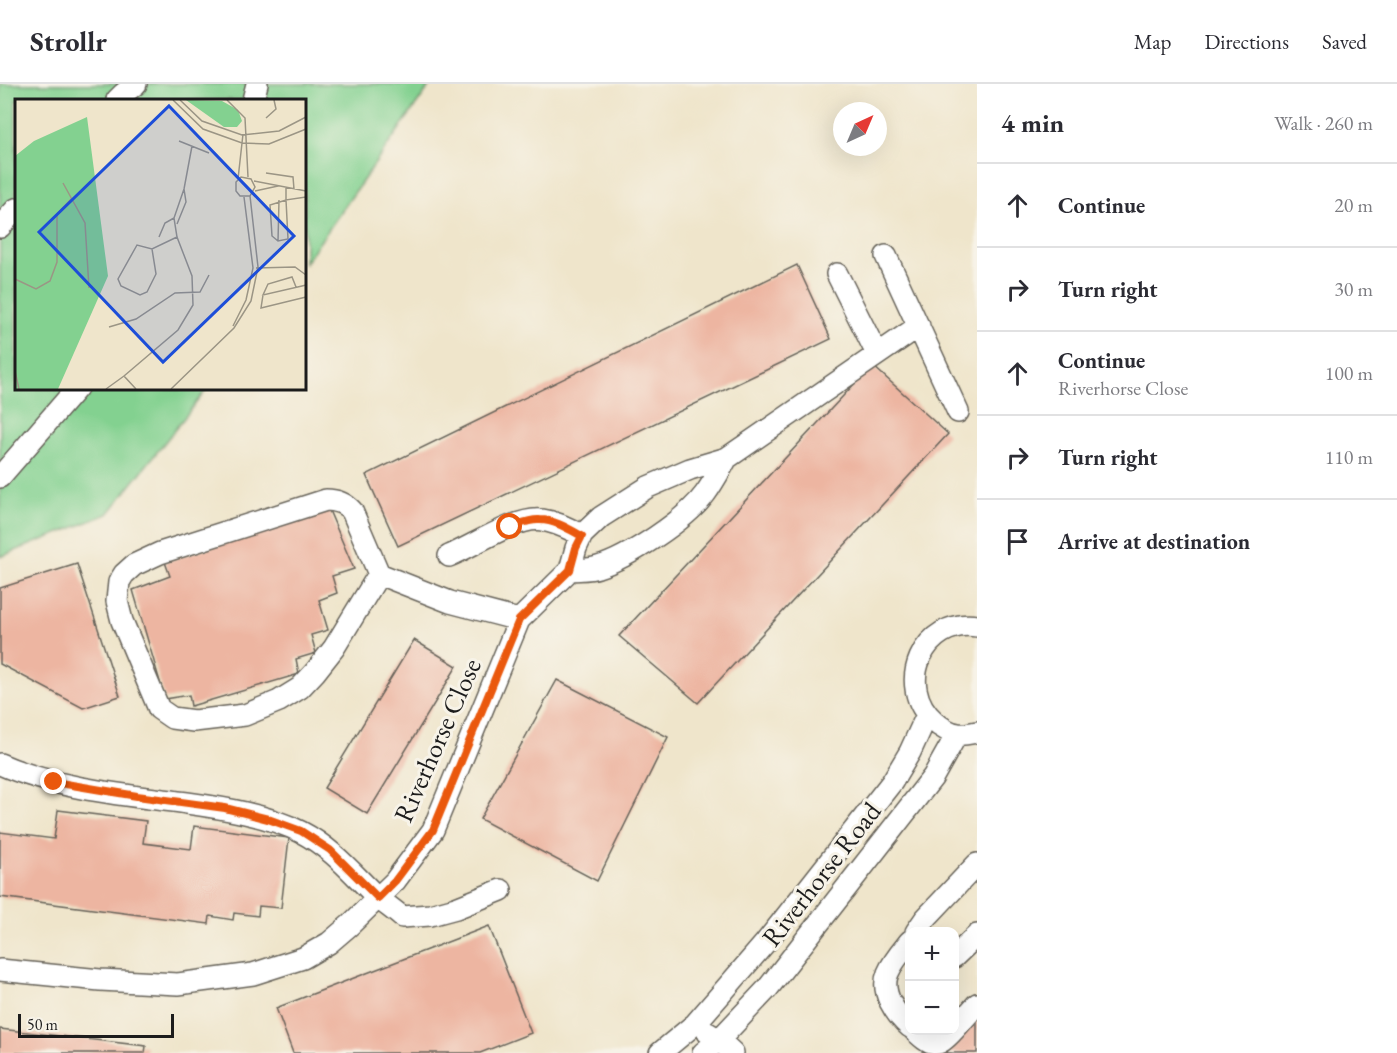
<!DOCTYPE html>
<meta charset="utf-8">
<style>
:root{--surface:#fff;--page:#f7f7f7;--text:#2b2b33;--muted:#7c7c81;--line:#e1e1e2}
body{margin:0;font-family:"EB Garamond",serif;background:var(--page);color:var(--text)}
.controls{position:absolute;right:18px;bottom:18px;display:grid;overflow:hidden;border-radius:12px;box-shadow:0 6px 24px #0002}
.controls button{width:54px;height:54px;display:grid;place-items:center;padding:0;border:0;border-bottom:2px solid var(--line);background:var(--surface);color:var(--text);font:30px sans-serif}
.compass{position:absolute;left:833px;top:18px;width:54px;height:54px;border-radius:50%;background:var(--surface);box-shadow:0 6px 24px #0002;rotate:44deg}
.scale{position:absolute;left:18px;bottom:15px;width:156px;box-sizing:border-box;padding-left:6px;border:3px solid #1c1c1c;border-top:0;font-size:16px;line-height:21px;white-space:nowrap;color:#1c1c1c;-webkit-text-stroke:4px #f7f3e8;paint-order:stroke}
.stop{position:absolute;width:18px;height:18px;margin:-14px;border:4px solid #ea580c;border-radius:50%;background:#fff}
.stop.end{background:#ea580c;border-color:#fff;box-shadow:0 2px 6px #0008}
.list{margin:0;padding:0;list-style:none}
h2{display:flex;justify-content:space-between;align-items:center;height:78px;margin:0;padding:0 24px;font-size:26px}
h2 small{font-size:20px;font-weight:400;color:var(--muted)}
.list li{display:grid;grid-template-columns:39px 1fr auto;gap:18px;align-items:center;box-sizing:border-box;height:84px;padding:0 24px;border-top:2px solid var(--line)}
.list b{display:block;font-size:22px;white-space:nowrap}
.list p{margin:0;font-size:20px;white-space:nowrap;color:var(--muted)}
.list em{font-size:20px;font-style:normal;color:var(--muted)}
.icon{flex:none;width:33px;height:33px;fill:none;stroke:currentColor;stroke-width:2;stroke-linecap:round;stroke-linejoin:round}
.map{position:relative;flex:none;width:977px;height:969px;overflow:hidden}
header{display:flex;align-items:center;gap:36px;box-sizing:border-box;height:84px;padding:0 30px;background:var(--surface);border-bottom:2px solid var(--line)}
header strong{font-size:28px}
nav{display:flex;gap:33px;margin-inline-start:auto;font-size:21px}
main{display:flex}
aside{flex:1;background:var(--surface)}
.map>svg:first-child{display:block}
</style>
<header>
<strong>Strollr</strong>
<nav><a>Map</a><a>Directions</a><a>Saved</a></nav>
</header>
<main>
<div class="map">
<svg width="977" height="969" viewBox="0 0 977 969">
<rect width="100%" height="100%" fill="#f7f3e8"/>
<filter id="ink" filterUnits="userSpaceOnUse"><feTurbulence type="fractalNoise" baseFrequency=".0167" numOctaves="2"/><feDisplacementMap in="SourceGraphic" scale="12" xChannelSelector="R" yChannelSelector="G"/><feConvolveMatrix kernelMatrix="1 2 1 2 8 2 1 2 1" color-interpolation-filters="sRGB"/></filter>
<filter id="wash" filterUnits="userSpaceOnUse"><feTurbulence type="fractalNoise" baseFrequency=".008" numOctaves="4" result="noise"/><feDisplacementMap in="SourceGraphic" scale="24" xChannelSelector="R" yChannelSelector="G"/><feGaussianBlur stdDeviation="1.35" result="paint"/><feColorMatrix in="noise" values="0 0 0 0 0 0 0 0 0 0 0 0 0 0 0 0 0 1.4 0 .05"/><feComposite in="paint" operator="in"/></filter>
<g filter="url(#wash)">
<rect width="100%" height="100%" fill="#efe5cb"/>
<path fill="#83d190" stroke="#507656" stroke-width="1.5" d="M 0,0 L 431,0 L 305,179 L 304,16 L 16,16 L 16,304 L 207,305 L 108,430 L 0,473 Z"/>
<g id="blocks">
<path fill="#edb5a1" d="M 797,181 L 831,255 L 398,462 L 366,391 Z
M 872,281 L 948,350 L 698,619 L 619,552 Z
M 328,424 L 354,485 L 332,492 L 337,509 L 319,516 L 328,546 L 311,551 L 316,569 L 296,575 L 299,590 L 191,622 L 189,611 L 165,615 L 133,506 L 170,492 L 165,478 Z
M 77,480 L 120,612 L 83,624 L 0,580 L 0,504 Z
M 414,556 L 457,582 L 367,730 L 324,704 Z
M 557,596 L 668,653 L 597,797 L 480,735 Z
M 58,726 L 146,737 L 143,759 L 191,765 L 194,742 L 289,754 L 281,824 L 259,822 L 258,832 L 234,829 L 233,836 L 210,832 L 209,840 L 0,813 L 0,748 L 54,755 Z
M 489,842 L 531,949 L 480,969 L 293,969 L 276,924 Z
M 977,934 L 977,969 L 946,969 Z
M 0,945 L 146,962 L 145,969 L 0,969 Z"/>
</g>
</g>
<g filter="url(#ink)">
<use href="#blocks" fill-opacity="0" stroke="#666259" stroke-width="1.5"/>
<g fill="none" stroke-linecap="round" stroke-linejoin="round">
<g stroke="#666259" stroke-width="24">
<path id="minor" d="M 117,16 L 123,10 L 136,0
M 253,16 L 257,0
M 0,143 L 16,125
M 886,172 L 958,328
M 837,190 L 877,270
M 727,374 L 919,242
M 0,393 L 77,304
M 449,472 C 473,462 518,432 542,436 C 557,438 569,445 582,451
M 379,490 L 334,564 L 315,588 L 300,604 L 279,617 L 245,631 L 194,637 L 172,634 L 159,625 L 122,537 L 117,517 L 119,498 L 124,490 L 134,481 L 160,469 L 326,416 C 336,416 345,419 352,427 L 379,490 L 450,518 L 519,536
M 977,542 C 923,534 894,602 934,637 C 940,643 950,649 958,650 C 964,651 971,649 977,648
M 0,680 C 57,705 125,711 187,719 C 223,724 268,731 301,748 C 332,764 353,790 377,813 C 385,820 394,826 402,833 L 430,831 L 456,824 L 501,806
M 916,848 L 925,835 L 977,780
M 910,857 C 902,867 893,877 888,889 C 880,908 895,930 910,943
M 954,873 L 977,851
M 0,886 L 100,896 L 178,900 L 253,890 L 303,874 L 329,859 L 350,841 L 395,797 L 433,746 L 519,536 L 570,486 L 576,464 L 582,451 L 601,433 L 648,403 L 690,385 L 727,374 C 720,386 713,399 705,410 C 686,436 628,474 598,483 C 589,486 579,485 570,486
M 914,946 C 931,962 936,966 954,946
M 954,946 L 977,920
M 708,949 L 719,956 L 733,969
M 660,969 L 695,940 L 766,858 L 892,698 L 910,668 L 927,631
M 703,969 L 719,956 L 768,904 L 933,693 L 957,650"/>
</g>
<use href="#minor" stroke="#fff" stroke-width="21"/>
</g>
</g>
<g fill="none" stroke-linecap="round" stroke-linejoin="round" filter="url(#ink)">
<path stroke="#ea580c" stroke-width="8" d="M 54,698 L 137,712 L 225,724 L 268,735 L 301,747 L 330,766 L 378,814 L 395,797 L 433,746 L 519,536 L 570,486 L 576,464 L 582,452 C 569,445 555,436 540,436 C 530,435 520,440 510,443"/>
</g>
<g text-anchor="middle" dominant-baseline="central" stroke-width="6" stroke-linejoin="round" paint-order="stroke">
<g font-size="27" fill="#1c1c1c" stroke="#f7f3e8">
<text transform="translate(437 656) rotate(-66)">Riverhorse Close</text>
<text transform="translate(821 790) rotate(-52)">Riverhorse Road</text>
</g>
</g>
<g transform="translate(15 15)">
<rect width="291" height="291" fill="#efe5cb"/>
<path d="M 171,1 L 207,2 L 223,11 L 227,22 L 222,28 L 209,28 ZM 72,18 L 93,177 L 43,290 L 0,290 L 0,57 L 19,42 Z" fill="#83d190"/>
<path fill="none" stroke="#9b9585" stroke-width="1.5" d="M 158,1 L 188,30 L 227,44 L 254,45 L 291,30M 165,1 L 187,22 L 227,36 L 264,32 L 291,18M 212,1 L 230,19 L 233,78M 251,19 L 261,10 L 259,1M 164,42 L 194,54M 251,74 L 278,78 L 279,90M 223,80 L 228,35M 239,82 L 291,92M 48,84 L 70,124 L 74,189M 271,88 L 271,101 L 291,98M 169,90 L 177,47M 240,92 L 263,87M 271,101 L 273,140 L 263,142 L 257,137 L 255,106 ZM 144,138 L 150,124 L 159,119M 263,142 L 264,101M 137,150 L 141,175 L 132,193 L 125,196 L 106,187 L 103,180 L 122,146 L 137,150 L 162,138M 241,169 L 280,168 L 291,176M 0,180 L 21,190 L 35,182 L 42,163 L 42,115 L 57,99M 281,188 L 277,178 L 253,185 L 248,196 L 287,187 L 291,186M 248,196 L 246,209 L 291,198M 218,227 L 231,201 L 238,169 L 229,98M 94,228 L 121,220 L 160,194 L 185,193 L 194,176M 0,272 L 4,290M 91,290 L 109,277M 121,290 L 109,277 L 163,231 L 178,206 L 177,177 L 162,138 L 159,119 L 169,90 L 171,103 L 162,125M 156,290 L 219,229 L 236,202 L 243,168 L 235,97 L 240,88 L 236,80 L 226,78 L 221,83 L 221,92 L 225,97 L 235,97"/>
<path fill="#1d4ed8" fill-opacity="0.15" stroke="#1d4ed8" stroke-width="3" d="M 154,7 L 279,137 L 148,263 L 24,133 Z"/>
<rect width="291" height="291" fill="none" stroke="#1c1c1c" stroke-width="3"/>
</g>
</svg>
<div class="controls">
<button>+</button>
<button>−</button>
</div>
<svg class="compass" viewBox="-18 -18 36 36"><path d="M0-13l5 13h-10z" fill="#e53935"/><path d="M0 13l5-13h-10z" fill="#7c7c81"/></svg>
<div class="scale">50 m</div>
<div class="stop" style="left:510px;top:443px"></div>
<div class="stop end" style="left:54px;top:698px"></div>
</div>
<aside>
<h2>4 min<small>Walk · 260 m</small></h2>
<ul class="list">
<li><svg class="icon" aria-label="ahead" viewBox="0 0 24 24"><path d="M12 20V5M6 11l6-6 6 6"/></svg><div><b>Continue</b></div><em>20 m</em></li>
<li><svg class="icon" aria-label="right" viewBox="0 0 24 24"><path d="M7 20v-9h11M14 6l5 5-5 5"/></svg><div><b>Turn right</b></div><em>30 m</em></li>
<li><svg class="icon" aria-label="ahead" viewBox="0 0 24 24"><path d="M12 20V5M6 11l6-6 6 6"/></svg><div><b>Continue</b><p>Riverhorse Close</p></div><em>100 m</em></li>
<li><svg class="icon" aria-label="right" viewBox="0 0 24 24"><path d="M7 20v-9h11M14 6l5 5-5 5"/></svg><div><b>Turn right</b></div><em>110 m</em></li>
<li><svg class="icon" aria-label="arrive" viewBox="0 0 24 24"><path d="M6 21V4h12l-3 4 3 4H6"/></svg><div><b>Arrive at destination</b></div></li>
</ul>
</aside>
</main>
